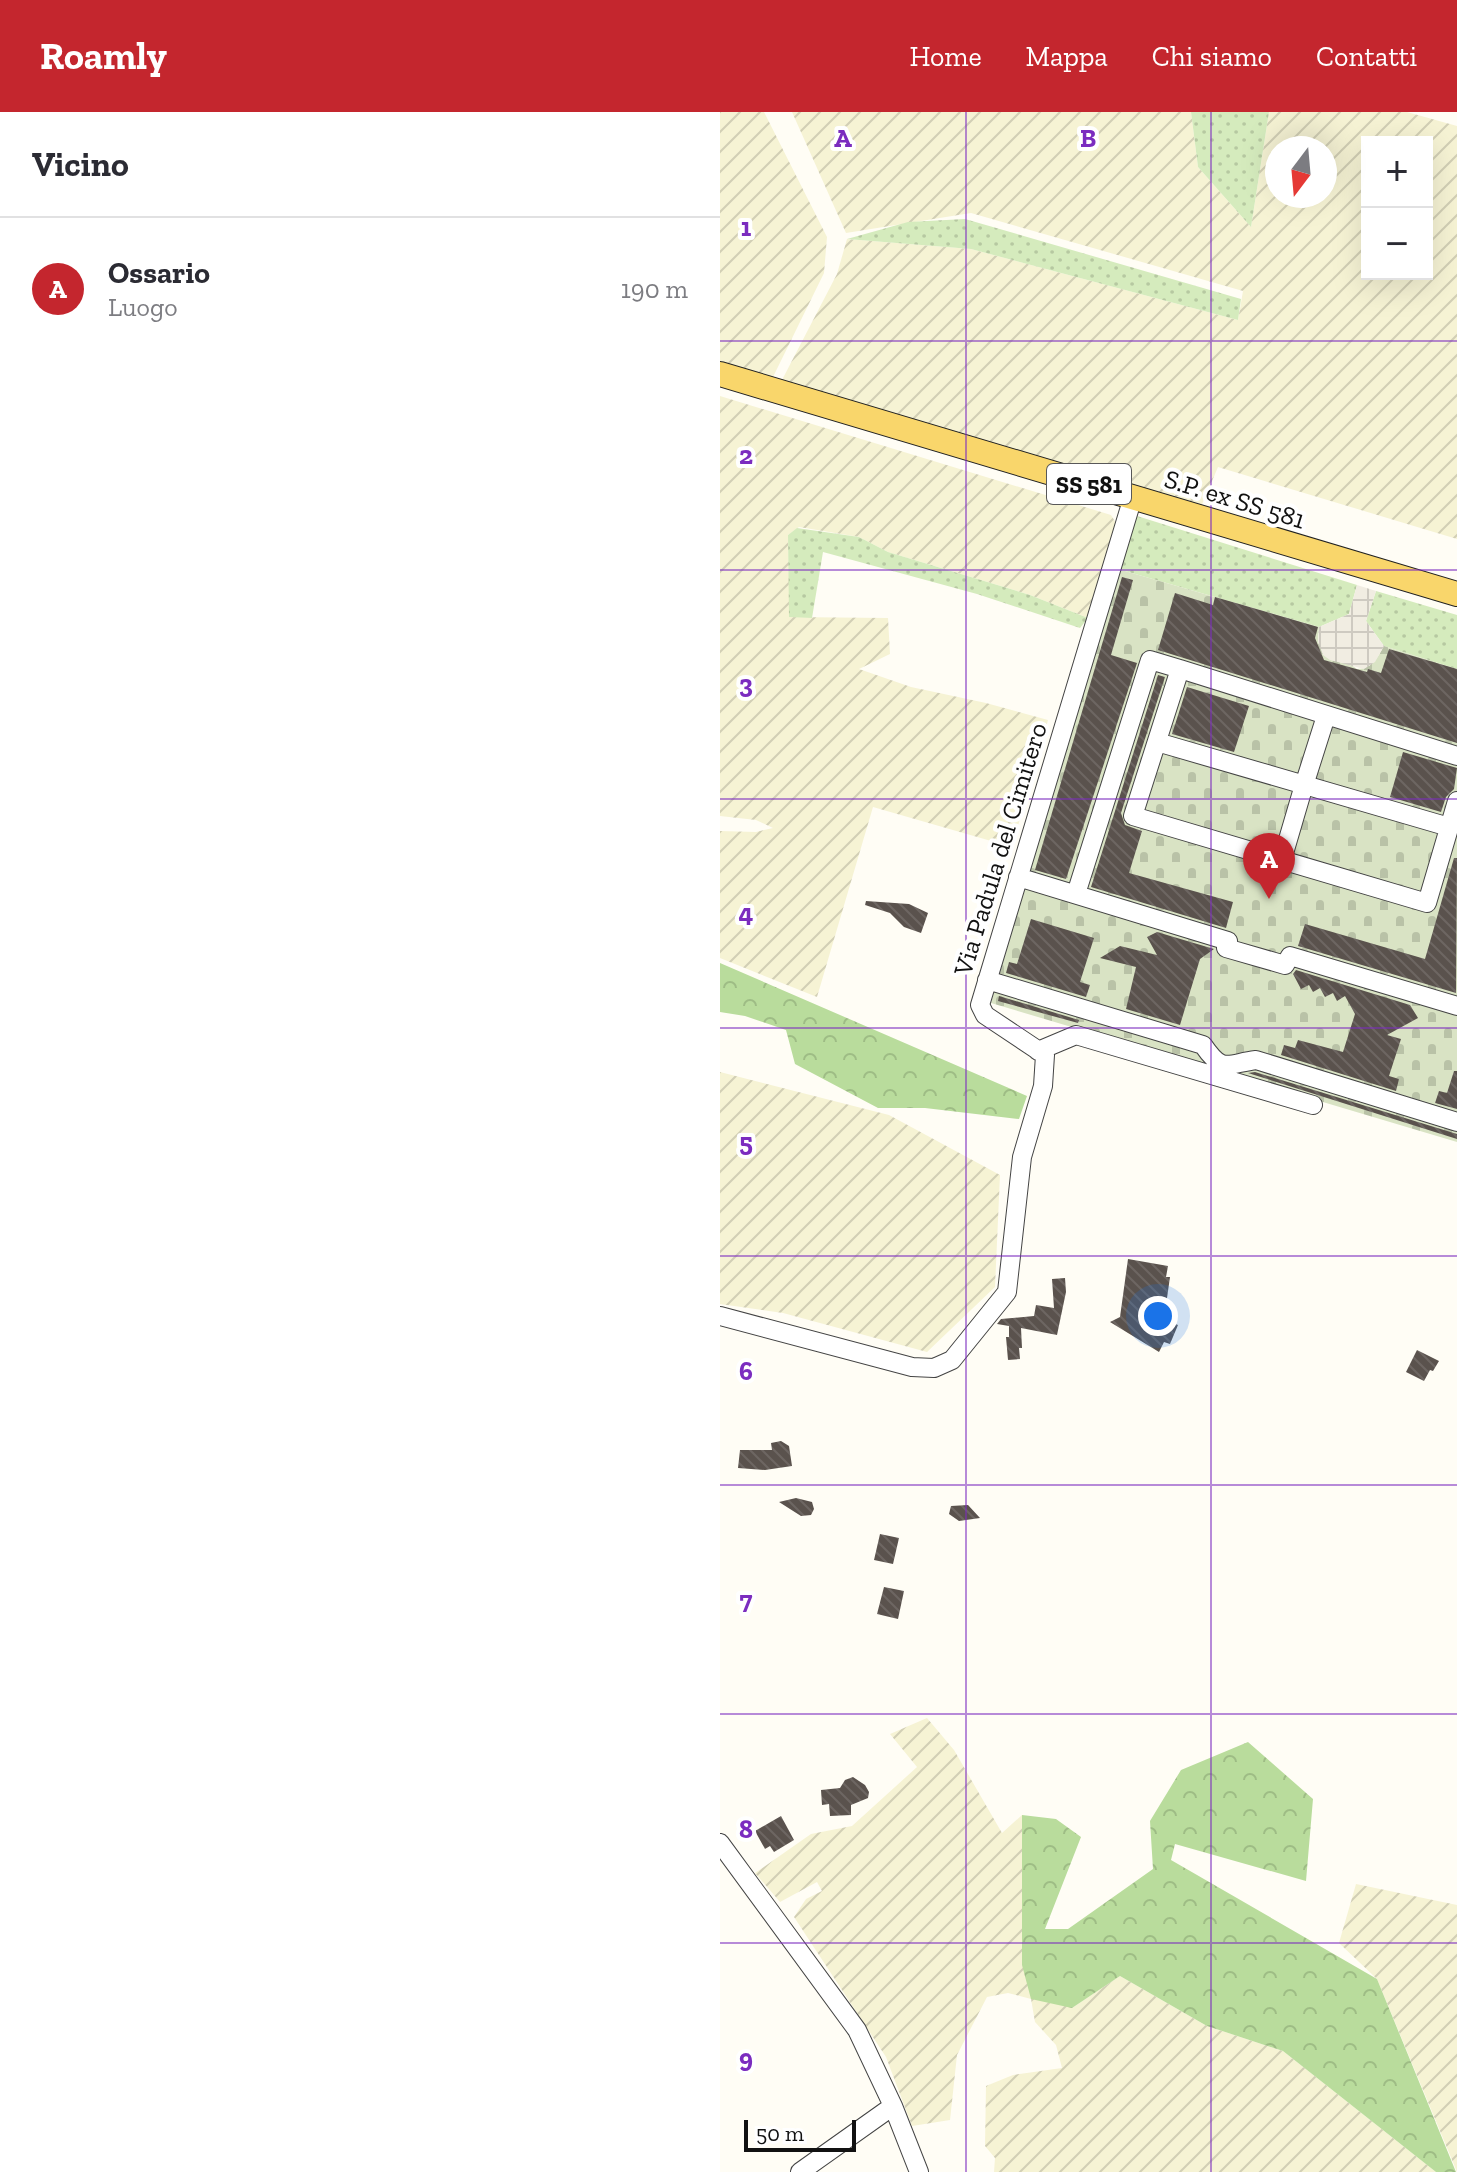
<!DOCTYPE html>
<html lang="it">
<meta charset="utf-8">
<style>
:root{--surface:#fff;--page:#f7f7f7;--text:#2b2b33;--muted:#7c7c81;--line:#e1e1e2;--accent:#c4262e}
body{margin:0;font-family:"Zilla Slab",serif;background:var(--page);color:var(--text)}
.controls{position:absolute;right:24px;top:24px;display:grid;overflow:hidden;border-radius:0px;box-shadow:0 8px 32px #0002}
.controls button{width:72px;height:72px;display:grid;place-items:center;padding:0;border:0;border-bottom:2px solid var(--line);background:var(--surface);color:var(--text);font:40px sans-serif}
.compass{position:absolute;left:545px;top:24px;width:72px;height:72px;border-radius:50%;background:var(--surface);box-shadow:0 8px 32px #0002;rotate:196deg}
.scale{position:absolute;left:24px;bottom:20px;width:112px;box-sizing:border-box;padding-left:8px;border:4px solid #111;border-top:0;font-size:22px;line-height:28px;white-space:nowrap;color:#111;-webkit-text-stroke:6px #fff;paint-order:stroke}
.you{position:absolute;left:438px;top:1204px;width:28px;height:28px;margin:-20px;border:6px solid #fff;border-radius:50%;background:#1a73e8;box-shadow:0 0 0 12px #1a73e833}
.badge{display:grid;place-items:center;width:52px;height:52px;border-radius:50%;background:var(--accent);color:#fff;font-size:26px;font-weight:700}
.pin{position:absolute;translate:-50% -66px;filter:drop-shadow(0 2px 4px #0008)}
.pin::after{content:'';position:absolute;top:42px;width:28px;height:24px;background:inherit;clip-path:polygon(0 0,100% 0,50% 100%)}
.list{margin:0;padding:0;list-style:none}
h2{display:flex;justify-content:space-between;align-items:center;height:104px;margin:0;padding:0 32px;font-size:34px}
h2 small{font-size:26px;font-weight:400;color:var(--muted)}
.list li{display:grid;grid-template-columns:52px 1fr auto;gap:24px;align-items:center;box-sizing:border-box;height:144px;padding:0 32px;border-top:2px solid var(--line)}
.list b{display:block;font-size:30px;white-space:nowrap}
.list p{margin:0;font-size:26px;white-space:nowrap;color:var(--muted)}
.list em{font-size:26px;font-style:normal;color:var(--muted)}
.map{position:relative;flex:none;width:737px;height:2060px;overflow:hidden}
header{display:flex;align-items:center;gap:48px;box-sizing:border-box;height:112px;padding:0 40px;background:var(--accent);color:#fff}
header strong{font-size:38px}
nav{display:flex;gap:44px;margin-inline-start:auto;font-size:28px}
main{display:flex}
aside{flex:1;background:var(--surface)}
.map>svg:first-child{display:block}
</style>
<header>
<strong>Roamly</strong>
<nav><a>Home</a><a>Mappa</a><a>Chi siamo</a><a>Contatti</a></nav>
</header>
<main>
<aside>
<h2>Vicino<small></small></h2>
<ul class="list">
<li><span class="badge">A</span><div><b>Ossario</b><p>Luogo</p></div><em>190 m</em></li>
</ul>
</aside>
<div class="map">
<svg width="737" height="2060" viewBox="0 0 737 2060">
<defs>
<pattern id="farmland-furrows" width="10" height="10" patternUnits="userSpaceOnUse" patternTransform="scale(2)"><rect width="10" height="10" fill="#f6f3d4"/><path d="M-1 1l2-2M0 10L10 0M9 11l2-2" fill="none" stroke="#d2cfb5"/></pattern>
<pattern id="grass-dots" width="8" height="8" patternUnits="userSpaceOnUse" patternTransform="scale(2)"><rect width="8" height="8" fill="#d5ebbd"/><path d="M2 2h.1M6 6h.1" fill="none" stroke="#b6c8a1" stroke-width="1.8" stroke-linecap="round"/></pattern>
<pattern id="forest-crowns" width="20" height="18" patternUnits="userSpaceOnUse" patternTransform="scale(2)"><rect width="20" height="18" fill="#b9dc9c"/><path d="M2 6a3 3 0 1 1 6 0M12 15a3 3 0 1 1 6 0" fill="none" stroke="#9ebc85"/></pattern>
<pattern id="cemetery-stones" width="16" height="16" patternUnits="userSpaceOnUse" patternTransform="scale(2)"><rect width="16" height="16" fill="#d9e3c4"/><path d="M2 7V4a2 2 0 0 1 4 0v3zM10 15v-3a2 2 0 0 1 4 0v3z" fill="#b9c2a7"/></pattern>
<pattern id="plaza-grid" width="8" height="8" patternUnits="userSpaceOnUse" patternTransform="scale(2)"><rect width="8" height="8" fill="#f1ede2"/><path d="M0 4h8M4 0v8" fill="none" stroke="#cecac1"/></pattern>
<pattern id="building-back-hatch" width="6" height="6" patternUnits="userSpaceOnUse" patternTransform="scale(2)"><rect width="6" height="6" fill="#5a524d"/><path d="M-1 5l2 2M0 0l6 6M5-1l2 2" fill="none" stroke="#6d6662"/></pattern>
</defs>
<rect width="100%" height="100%" fill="#fffdf5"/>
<path fill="url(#farmland-furrows)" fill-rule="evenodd" d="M 0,0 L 44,0 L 107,125 L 104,161 L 53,265 L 0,250 Z
M 72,0 L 471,0 L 478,55 L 531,115 L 549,0 L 687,0 L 737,14 L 737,427 L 498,355 L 480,397 L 62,268 L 117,162 L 127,127 L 251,137 L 518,208 L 523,179 L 251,101 L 126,121 ZM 647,30 L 707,30 L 707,162 L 647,162 ZM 557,36 L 605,36 L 605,84 L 557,84 Z
M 0,284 L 391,403 L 396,411 L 368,506 L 310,483 L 168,440 L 139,425 L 79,415 L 68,423 L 70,505 L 168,506 L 170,542 L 139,557 L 191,575 L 266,591 L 328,608 L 292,735 L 153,695 L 97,885 L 0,846 L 0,719 L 36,720 L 53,716 L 36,708 L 0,704 Z
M 0,960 L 169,1003 L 280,1063 L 275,1175 L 207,1240 L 63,1201 L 0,1192 Z
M 207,1606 L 234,1638 L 282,1721 L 302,1703 L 302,1853 L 352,1896 L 400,1864 L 487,1914 L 563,1939 L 716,2060 L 274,2060 L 275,2046 L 265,2034 L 266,1974 L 293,1963 L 342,1956 L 336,1933 L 315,1910 L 311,1887 L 288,1881 L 267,1885 L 237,1943 L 230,2008 L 192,2014 L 166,1945 L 74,1805 L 86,1787 L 102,1779 L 97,1770 L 60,1790 L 35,1761 L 91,1722 L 132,1714 L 197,1655 L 170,1622 Z
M 636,1772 L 737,1793 L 737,2060 L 657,1867 L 619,1831 Z"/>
<path fill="url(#grass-dots)" d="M 471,0 L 549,0 L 531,115 L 478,55 Z
M 245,107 L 521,187 L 518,208 L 251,137 L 127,127 L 188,110 Z
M 417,404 L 637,473 L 629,502 L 599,515 L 398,457 Z
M 77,416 L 139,425 L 168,440 L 310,483 L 368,506 L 360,516 L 257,482 L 103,440 L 92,506 L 69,505 L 68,423 Z
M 656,479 L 737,503 L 737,557 L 664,534 L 646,509 Z"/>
<path fill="url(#forest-crowns)" d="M 0,851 L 307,984 L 299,1007 L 205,996 L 158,996 L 75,952 L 66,918 L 25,904 L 0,900 Z
M 528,1630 L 593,1687 L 586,1769 L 455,1732 L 451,1748 L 657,1867 L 736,2060 L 716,2060 L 563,1939 L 487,1914 L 400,1864 L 352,1896 L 311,1887 L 302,1853 L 302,1703 L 336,1707 L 361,1725 L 325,1817 L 348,1817 L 433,1757 L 430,1709 L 461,1658 Z"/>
<path fill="url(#cemetery-stones)" d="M 398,457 L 599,515 L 598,530 L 637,557 C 652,557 657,546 664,534 L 737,557 L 737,1030 L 271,891 Z"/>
<path fill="url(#plaza-grid)" d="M 637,473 L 656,479 L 646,509 L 664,534 L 655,550 L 644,557 L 610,548 L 603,543 L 598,530 L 599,515 L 629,502 Z"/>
<path fill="url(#building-back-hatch)" d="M 402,465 L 413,468 L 391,543 L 417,551 L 346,767 L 315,758 Z
M 455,481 L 493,493 L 495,485 L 598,515 L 595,526 L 604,548 L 647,560 L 648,557 L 661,561 L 669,537 L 737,557 L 737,631 L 438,538 Z
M 438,563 L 445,565 L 401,701 L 405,713 L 422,719 L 409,761 L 513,790 L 506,816 L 371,775 Z
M 467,575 L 529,594 L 514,640 L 452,622 Z
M 683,640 L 737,656 L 734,677 L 726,685 L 721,700 L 670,685 Z
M 734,746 L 737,746 L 736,881 L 578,834 L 585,812 L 705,847 Z
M 146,789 L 189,792 L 208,801 L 201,821 L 184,815 L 170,801 L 145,793 Z
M 311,807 L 374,826 L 360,870 L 370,873 L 366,885 L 286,861 L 289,850 L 297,852 Z
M 437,820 L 494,837 L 480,847 L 460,913 L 406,897 L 416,855 L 380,846 L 400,834 L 437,843 L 427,825 Z
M 576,858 L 690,893 L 698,906 L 667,923 L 681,927 L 669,964 L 679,967 L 676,979 L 561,943 L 564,933 L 575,936 L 578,928 L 623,940 L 635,902 L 625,884 L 617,889 L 613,881 L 605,885 L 600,876 L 593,880 L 589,873 L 581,877 L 573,862 Z
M 279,884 L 359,908 L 358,911 L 278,889 Z
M 734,959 L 737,959 L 737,997 L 715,991 L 719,979 L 727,981 Z
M 535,960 L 737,1022 L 737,1027 L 528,961 Z
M 408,1147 L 448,1154 L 446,1165 L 450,1165 L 444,1207 L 458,1213 L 450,1232 L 444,1230 L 439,1240 L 390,1210 L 400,1205 Z
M 345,1166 L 346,1180 L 337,1223 L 301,1216 L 302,1236 L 299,1236 L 300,1247 L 288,1248 L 286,1225 L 289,1225 L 289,1214 L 277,1212 L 281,1207 L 314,1204 L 316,1193 L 334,1196 L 332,1167 Z
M 697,1238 L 719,1249 L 713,1259 L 710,1258 L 704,1269 L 686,1260 Z
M 61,1329 L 69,1334 L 72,1354 L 45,1358 L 18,1356 L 20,1338 L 52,1338 L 51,1331 Z
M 76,1386 L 92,1390 L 94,1397 L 91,1403 L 81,1404 L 59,1390 Z
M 248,1393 L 260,1406 L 239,1409 L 229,1402 L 231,1394 Z
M 160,1422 L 179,1426 L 173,1452 L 154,1448 Z
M 164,1475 L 184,1479 L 178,1507 L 157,1502 Z
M 133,1665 L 145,1673 L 149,1680 L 148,1686 L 131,1693 L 131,1703 L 110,1704 L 109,1692 L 102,1693 L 101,1678 L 120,1676 L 125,1668 Z
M 61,1704 L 74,1728 L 54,1740 L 50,1734 L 45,1737 L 35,1719 Z"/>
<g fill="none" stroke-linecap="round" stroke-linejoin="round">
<g stroke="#444" stroke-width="20">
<path id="minor" d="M 437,630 L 729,715
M 737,644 L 460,557 L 413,704 L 707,791 L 737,689
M 586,667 L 606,604
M 562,748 L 584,673
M 298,765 L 508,829 L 506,836 L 565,853 L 570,844 L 737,894
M 356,782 L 430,548 L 460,557
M 267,868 L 483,933 C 503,962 506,952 536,948 L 737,1010
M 318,939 L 356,923 L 593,993
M 0,1204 L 192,1255 L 214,1256 L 232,1248 L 287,1180 L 302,1045 L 323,974 L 325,943 L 265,903 L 260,893 L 413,385
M 0,1731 L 137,1918 L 173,1994 L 199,2060
M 80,2060 L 173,1994"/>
</g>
<g stroke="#222" stroke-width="26">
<path id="major" d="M 0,262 L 737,482"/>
</g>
<use href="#minor" stroke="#fff" stroke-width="18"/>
<use href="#major" stroke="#f9d66b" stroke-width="24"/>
</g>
<path fill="none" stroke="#7b2cbf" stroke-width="2" stroke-opacity="0.55" d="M 246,0 L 246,2060M 491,0 L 491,2060M 0,229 L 737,229M 0,458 L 737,458M 0,687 L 737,687M 0,916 L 737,916M 0,1144 L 737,1144M 0,1373 L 737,1373M 0,1602 L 737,1602M 0,1831 L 737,1831"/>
<g text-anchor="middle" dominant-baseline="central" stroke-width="8" stroke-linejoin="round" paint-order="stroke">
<rect fill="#fff" stroke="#585858" stroke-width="2" x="327" y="352" width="84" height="40" rx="6"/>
<g font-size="24" font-weight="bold" fill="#111">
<text x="369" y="372">SS 581</text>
</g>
<g font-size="26" fill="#111" stroke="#fff">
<text transform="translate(515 387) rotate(17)">S.P. ex SS 581</text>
<text transform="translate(280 737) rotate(-73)">Via Padula del Cimitero</text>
</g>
</g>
<g font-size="26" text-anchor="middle" font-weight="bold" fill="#7b2cbf" stroke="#fff" stroke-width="8" stroke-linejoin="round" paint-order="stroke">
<text x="123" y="35">A</text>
<text x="368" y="35">B</text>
<text x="26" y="124">1</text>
<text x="26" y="352">2</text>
<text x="26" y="581">3</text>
<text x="26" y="810">4</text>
<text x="26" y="1039">5</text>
<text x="26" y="1268">6</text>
<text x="26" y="1497">7</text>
<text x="26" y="1726">8</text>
<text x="26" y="1955">9</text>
</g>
</svg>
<div class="controls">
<button>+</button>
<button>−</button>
</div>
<svg class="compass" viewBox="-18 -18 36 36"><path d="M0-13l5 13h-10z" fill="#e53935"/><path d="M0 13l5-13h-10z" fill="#7c7c81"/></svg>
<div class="scale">50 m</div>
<div class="you"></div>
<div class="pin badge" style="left:549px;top:787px">A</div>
</div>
</main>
